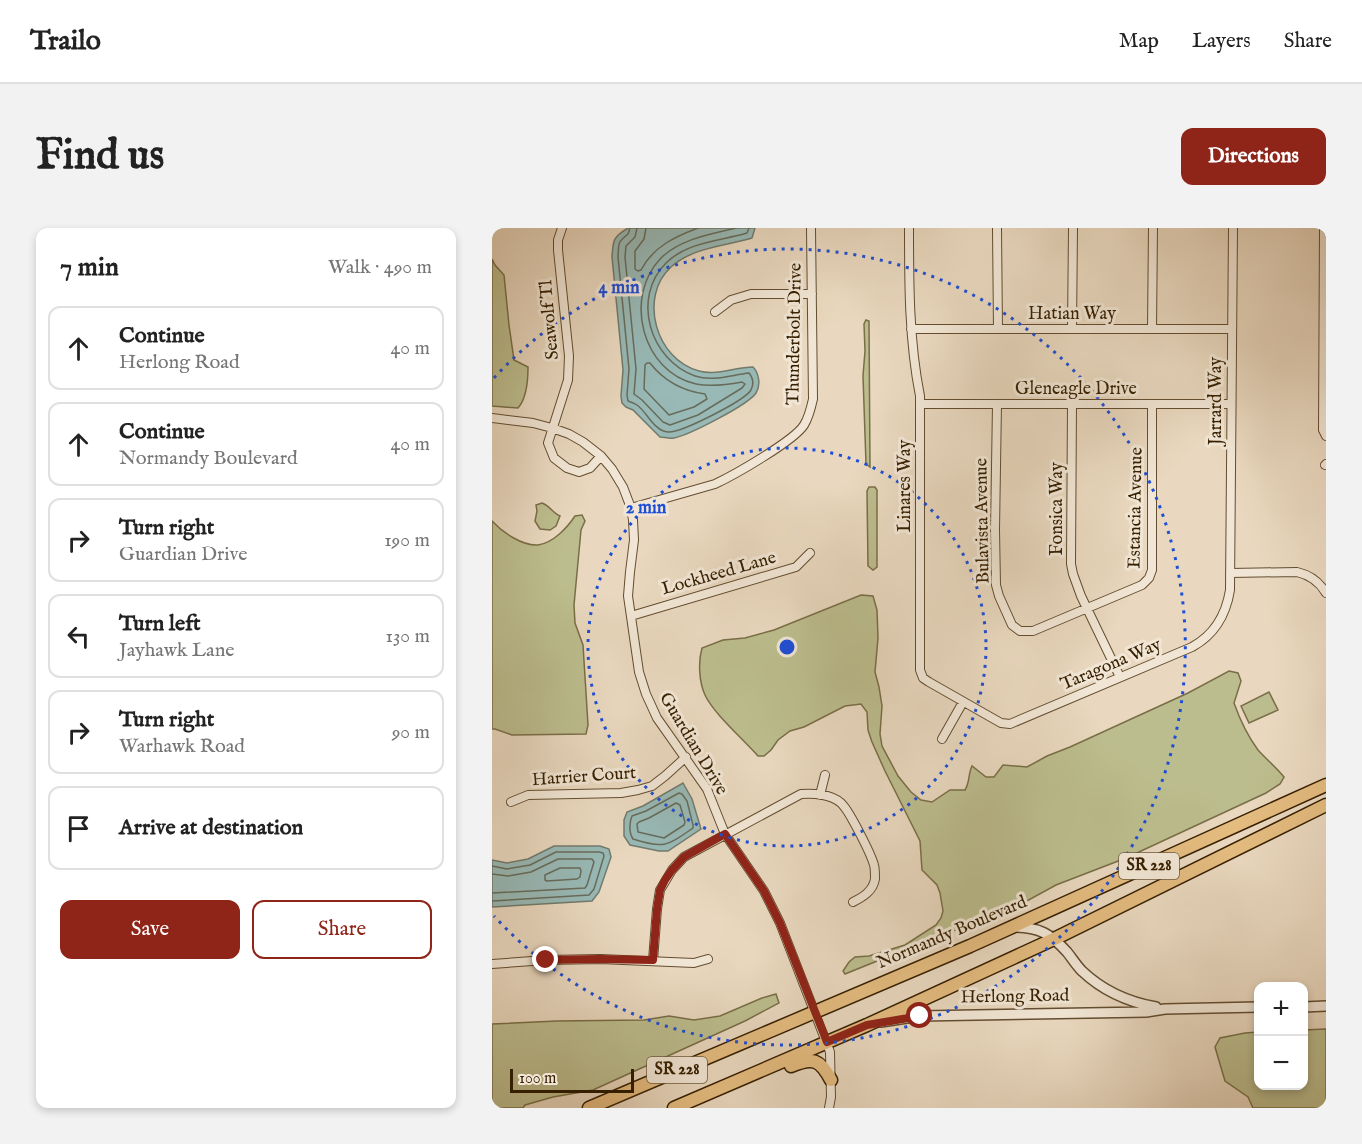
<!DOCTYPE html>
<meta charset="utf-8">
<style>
:root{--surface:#fff;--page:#f2f2f2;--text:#222;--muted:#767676;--line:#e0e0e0;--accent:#8f2418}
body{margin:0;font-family:"IM FELL English",serif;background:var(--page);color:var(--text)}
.controls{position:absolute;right:18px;bottom:18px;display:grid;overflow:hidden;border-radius:12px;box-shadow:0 3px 9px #0003}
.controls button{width:54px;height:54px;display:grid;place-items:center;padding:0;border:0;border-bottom:2px solid var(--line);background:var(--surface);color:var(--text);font:30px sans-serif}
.scale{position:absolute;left:18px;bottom:15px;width:124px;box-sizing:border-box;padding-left:6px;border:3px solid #361f00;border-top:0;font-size:16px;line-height:21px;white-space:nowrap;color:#361f00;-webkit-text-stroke:4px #f1e6d5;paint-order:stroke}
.stop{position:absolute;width:18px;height:18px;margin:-14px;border:4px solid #8f2418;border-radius:50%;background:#fff}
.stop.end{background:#8f2418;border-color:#fff;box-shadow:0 2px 6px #0008}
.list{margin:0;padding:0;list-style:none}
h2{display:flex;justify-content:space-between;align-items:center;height:78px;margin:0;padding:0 24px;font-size:26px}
h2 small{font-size:20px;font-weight:400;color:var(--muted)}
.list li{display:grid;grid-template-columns:39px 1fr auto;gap:18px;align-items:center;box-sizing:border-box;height:84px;margin:0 12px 12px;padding:0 12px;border:2px solid var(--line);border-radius:12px}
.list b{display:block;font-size:22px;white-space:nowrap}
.list p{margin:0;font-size:20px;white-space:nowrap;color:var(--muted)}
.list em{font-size:20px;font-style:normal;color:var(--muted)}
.actions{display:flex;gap:12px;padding:18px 24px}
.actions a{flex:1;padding:14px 0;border:2px solid var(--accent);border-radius:12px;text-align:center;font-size:21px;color:var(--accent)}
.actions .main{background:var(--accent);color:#fff}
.icon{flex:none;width:33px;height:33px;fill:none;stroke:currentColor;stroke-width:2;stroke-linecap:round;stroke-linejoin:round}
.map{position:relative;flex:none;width:834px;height:880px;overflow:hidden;border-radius:12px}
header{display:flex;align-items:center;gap:36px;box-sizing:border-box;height:84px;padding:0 30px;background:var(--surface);border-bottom:2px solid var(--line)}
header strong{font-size:28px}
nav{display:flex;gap:33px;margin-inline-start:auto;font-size:21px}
.intro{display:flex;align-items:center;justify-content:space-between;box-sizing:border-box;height:144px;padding:0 36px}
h1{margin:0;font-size:42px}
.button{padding:15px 27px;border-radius:12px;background:var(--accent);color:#fff;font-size:21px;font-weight:700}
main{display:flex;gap:36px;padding:0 36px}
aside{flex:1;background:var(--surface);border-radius:12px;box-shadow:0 3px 9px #0003}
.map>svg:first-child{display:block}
</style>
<header>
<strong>Trailo</strong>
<nav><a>Map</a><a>Layers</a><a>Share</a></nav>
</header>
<div class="intro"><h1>Find us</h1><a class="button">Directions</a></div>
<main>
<aside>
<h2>7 min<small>Walk · 490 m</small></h2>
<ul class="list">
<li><svg class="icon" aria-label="ahead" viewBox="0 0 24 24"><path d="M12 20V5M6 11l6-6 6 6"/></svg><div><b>Continue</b><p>Herlong Road</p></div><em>40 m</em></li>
<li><svg class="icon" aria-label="ahead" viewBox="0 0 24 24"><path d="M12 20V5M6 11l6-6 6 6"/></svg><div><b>Continue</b><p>Normandy Boulevard</p></div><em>40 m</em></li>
<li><svg class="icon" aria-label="right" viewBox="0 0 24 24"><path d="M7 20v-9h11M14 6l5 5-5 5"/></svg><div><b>Turn right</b><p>Guardian Drive</p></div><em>190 m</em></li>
<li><svg class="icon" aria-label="left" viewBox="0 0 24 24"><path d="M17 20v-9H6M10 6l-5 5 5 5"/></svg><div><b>Turn left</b><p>Jayhawk Lane</p></div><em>130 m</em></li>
<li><svg class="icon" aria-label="right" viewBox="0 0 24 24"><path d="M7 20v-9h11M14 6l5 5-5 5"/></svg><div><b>Turn right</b><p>Warhawk Road</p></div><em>90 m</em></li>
<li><svg class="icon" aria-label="arrive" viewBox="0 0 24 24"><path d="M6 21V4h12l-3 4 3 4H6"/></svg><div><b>Arrive at destination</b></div></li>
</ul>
<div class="actions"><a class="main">Save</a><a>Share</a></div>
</aside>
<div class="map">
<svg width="834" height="880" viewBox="0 0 834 880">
<rect width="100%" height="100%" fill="#e9d8bf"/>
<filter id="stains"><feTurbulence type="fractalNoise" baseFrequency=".00333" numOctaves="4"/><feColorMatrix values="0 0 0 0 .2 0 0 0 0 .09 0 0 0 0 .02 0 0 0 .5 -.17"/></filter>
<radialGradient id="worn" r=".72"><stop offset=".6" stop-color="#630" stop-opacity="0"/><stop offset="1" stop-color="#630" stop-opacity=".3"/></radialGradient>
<path fill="#bcbd8e" stroke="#796e47" stroke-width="1.5" d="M 0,31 L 3,37 L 12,47 L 17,97 L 22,132 L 36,139 C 36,152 35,170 26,180 L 0,178 Z
M 374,92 L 377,93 L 378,239 L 374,236 L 371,148 L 373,123 L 372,96 Z
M 377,259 L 383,259 L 385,262 L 385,339 L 381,342 L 376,338 L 375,263 Z
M 50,275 C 58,278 61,285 68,288 L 64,298 L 58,302 L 48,301 L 43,293 L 45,283 L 44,277 Z
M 90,287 L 93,293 L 89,302 L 82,377 L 83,395 L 91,417 L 96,497 L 94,506 L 20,507 L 3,501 L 0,501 L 0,293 C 10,304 30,318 46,317 C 61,315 75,300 83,288 Z
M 369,367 L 381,368 L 385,382 L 386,410 L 383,444 L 387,459 L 390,478 L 388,506 L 390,518 L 406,548 L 419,564 L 429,572 L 440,574 L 458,562 L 473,562 C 478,554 476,546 480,538 L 494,549 L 502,549 L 511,537 L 535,539 L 555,528 L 578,519 L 696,465 L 737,443 L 746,445 L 749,453 L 742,475 C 748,492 755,507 766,522 C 774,531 784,539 792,549 L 788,556 L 774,565 L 634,630 L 564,657 L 522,680 L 442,710 L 353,746 L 351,743 L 357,734 L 363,729 L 377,728 L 413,717 L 444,697 L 449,690 L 451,683 L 448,665 L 445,657 L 430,642 L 428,613 L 393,543 L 380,514 L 376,502 L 375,484 L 369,476 L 353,478 L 312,499 L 298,503 L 286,512 L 279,522 L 272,528 L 266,528 C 251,511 222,486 213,467 C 207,454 206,434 210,420 L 231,412 L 253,410 L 282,402 Z
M 777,464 L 786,482 L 757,495 L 749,478 Z
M 284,766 L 287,775 L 253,793 L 101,862 L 61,869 L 33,877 L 31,880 L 0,880 L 0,796 L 65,793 L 152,792 L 177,788 L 202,792 L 228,788 L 270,770 Z
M 834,801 L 834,880 L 761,880 L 756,869 L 733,853 L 723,819 L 728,810 L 753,805 L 766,804 L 766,858 L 812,858 L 812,802 Z"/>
<path fill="#98b9b6" stroke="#717b6d" stroke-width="1.5" d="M 136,0 L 263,0 L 260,10 C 234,18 201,19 179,39 C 146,69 164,132 207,143 C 225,148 243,139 261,139 C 267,145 269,157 264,165 C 256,177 197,207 182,210 C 177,211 172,209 168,209 L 141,182 L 134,179 L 130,175 L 129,168 L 131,142 L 120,29 C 121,12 121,9 136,0 Z
M 191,555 L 200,571 L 209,601 L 176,623 L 167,623 L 138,617 L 132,608 L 132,592 L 135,584 L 151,578 Z
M 62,618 L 108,618 L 117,621 L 119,629 L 107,664 L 100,673 L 0,679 L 0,632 L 15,635 L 36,631 Z"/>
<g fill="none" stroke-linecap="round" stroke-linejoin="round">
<path stroke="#676c5b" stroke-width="1.5" d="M 138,0 L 136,6 C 125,15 127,14 126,29 L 137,141 L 135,167 L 136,173 C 139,174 142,175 145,177 C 155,184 162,203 176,204 C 189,205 252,173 259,162 C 262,156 261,150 257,145 C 239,147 221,154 203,148 C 158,132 139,70 174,35 C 195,14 228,13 255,5 L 257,0
M 145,0 L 143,9 L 134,18 L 133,29 L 144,141 L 142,166 L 150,172 L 171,194 L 178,197 L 206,187 L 250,160 L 253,156 L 250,154 C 234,157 219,159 204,156 C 150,144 131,69 169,30 C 188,11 219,6 244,0
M 154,0 L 152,11 L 143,23 L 143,41 L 146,43 L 149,42 C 161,19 182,9 206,0
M 155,135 L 158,135 C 172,153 191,163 213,166 L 215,171 L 202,179 L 177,187 L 152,161 L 153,137 Z
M 187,565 L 190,566 L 195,573 L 201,597 L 201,600 C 175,618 172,621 141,611 C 137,605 137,595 140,588 L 154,583 Z
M 184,575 L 188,577 L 193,594 L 192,597 L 172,610 L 146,604 L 145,596 L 147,594 L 157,590 Z
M 0,638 L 15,641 L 38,637 L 64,624 L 107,624 L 111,625 L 112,628 L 102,661 L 97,667 L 0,673
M 68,640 L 88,640 L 89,643 L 88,649 L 85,651 L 55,653 L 53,652 L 53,647 Z
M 0,646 L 16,648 L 39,644 L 66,631 L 100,631 L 102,634 L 95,657 L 93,660 L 0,665"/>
<g stroke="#634d30" stroke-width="10">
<path id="minor" d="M 70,0 L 66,12 L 66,22 L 77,128 L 76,152 L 56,215 L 62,230 L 75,240 L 87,244 L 98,240 L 109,228
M 417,0 C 417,56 417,113 428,168 L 428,442 L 431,450 L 437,454 L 509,495 L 518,496 L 700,419 C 722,407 734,387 738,362 L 741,0
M 505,0 L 506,101
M 832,0 L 831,202 L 834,208
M 223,84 L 239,72 L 259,66 L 320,66
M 419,101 L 740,101
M 580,101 L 581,0
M 660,101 L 661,0
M 428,176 L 739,176
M 505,176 L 503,302 L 504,357 L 507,368 L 520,397 L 528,403 L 541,403 L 650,357 L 657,350 L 660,342 L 660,176
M 580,176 L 579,336 L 581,346 L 589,368 L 628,449
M 0,190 L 41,195 L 60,200 L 77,206 L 91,214 L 109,228 L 120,241 L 131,259 L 139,280 L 141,292 L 142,312 L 138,344 L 136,368 L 147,444 L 154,466 L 165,490 L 215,561 L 233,606 L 272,663 L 288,695 L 338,824 L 339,869 L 337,880
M 833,237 L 834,236
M 139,280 L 223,256 C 242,247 302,213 312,197 C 317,189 319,180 321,171 L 319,0
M 738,345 L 805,344 C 818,347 827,353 834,365
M 139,388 L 304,339 L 318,325
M 450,511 L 471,474
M 328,567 L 333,547
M 19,574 L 36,567 L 129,565 L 146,562 L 160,558 L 173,548 L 194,529
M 161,732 L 165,681 L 168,662 L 180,642 L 192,629 L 309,566 C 321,565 339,566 349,575 C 357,582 379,626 382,637 C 383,640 383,647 383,651 C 381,663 371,669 361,674
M 0,736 L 54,732 L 108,731 L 202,735 L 216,731"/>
</g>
<g stroke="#634d30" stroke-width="12">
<path id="tertiary" d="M 522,699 C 547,699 559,706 575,724 C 580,730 584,737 590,743 C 610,762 636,774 664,779
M 812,779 L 834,778
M 389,794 L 428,788 L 654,784 L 673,781 L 766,779"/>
</g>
<g stroke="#361f00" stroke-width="15">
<path id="primary" d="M 299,838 C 321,829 328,831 339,852
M 97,880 L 478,718 L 834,557
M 182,880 L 375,797 L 562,711 L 834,577"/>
</g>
<use href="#minor" stroke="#f1e6d5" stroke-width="8"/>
<use href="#tertiary" stroke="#f1e6d5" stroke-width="9"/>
<use href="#primary" stroke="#e4bc80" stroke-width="12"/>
</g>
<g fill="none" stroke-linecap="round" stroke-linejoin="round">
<path stroke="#8f2418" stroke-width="8" d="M 54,732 L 108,731 L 161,732 L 165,681 L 168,662 L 173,652 L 180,642 L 192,629 L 233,606 L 272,663 L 288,695 L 335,814 L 375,797 L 428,788"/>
</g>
<g fill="none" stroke="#1d4ed8" stroke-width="3" stroke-dasharray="3 6">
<circle cx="295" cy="419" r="199"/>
<path d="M2 150A398 398 0 1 1 2 688"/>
</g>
<g text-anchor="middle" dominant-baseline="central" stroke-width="6" stroke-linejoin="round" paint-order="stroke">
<g fill="#f1e6d5" stroke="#6e5b40" stroke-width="1.5">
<rect x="627" y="625" width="60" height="26" rx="4.5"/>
<rect x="155" y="829" width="60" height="26" rx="4.5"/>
</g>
<g font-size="16" font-weight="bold" fill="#361f00">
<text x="657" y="638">SR 228</text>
<text x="185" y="842">SR 228</text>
</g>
<g font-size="18" fill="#361f00" stroke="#f1e6d5">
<text x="580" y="86">Hatian Way</text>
<text transform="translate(58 92) rotate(-95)">Seawolf Tl</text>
<text transform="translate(303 106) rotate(-89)">Thunderbolt Drive</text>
<text x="584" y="161">Gleneagle Drive</text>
<text transform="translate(724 173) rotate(-90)">Jarrard Way</text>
<text transform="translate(413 258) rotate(-90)">Linares Way</text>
<text transform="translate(644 280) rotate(-89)">Estancia Avenue</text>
<text transform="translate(565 281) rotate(-90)">Fonsica Way</text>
<text transform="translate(491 293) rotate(-91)">Bulavista Avenue</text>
<text transform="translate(227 346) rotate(-16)">Lockheed Lane</text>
<text transform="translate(619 437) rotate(-23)">Taragona Way</text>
<text transform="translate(201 516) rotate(59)">Guardian Drive</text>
<text transform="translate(92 549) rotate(-4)">Harrier Court</text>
<text transform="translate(460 705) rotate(-23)">Normandy Boulevard</text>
<text transform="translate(523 769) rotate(-1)">Herlong Road</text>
</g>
</g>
<circle cx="295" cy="419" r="9" fill="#1d4ed8" stroke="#f1e6d5" stroke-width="3"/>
<g font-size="18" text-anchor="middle" font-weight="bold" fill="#1d4ed8" stroke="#f1e6d5" stroke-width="6" stroke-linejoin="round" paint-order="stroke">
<text x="127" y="65">4 min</text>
<text x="154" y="285">2 min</text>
</g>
<rect width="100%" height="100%" filter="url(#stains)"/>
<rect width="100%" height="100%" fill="url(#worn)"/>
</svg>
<div class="controls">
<button>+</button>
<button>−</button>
</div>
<div class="scale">100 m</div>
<div class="stop" style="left:428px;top:788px"></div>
<div class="stop end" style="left:54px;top:732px"></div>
</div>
</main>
